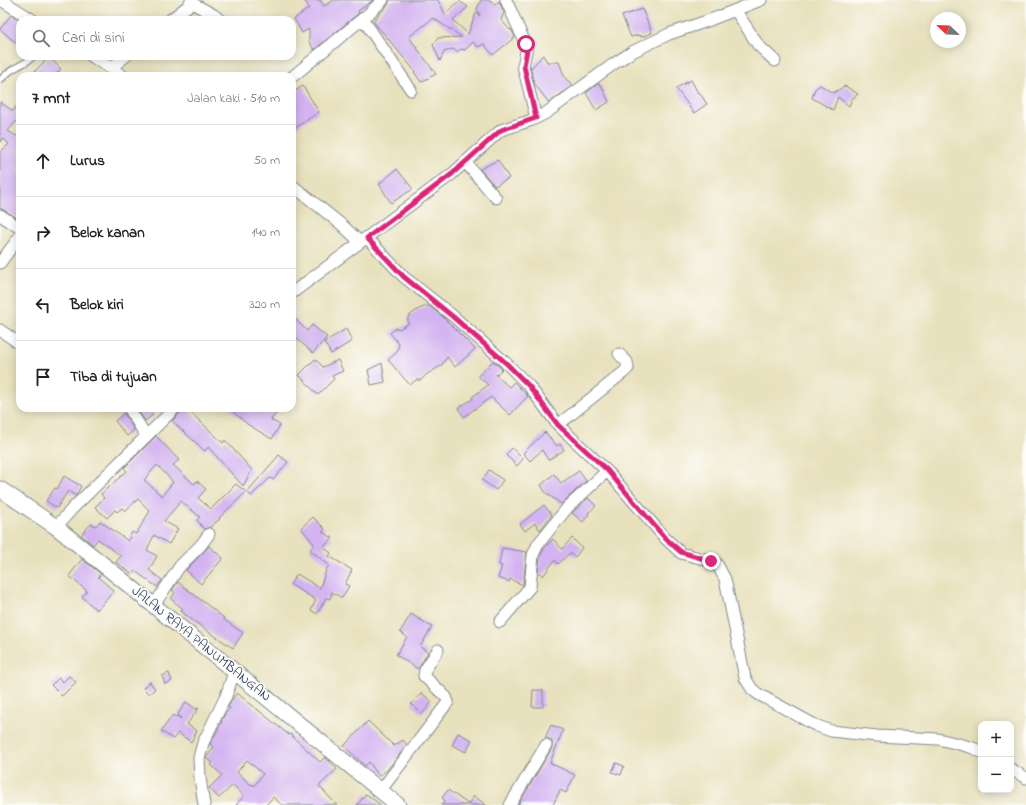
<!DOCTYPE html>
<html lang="id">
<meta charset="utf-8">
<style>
:root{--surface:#fff;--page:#f6f6f6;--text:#222;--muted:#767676;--line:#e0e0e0}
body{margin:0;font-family:"Indie Flower",sans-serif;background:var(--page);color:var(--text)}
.controls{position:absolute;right:12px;bottom:12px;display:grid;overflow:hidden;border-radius:8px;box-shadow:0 2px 10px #0003}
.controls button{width:36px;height:36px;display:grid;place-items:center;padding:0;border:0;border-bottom:1px solid var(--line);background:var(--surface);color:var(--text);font:20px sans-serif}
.compass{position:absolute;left:930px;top:12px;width:36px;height:36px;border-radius:50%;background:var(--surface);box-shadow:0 2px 10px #0003;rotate:293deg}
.stop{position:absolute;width:12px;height:12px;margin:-9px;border:3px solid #db2777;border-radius:50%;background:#fff}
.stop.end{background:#db2777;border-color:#fff;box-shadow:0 1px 4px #0008}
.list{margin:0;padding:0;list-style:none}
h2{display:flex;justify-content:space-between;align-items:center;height:52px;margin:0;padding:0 16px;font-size:17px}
h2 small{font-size:13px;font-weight:400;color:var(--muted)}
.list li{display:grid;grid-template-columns:26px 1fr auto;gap:12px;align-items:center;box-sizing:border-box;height:72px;padding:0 16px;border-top:1px solid var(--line)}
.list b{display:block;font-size:15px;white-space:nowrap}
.list em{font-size:13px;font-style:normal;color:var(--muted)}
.icon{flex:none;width:22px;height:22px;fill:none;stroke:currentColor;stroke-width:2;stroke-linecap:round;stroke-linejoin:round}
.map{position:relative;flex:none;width:1026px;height:805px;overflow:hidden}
.search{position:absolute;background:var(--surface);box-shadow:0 2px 10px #0003;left:16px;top:16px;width:280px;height:44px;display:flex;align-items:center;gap:10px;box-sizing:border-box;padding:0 14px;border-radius:12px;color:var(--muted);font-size:15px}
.panel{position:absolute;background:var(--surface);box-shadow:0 2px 10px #0003;left:16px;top:72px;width:280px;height:340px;border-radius:12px}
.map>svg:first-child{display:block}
</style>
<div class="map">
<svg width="1026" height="805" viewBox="0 0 1026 805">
<rect width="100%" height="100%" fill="#fdfcf7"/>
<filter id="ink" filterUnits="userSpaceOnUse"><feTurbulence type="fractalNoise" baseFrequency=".025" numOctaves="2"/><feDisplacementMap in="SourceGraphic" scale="8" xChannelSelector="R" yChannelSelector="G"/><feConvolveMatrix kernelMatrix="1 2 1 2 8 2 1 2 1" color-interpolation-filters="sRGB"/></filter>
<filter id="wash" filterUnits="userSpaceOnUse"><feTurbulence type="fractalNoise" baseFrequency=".012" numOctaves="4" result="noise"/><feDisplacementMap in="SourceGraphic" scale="16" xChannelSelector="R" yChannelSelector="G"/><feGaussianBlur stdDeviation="0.9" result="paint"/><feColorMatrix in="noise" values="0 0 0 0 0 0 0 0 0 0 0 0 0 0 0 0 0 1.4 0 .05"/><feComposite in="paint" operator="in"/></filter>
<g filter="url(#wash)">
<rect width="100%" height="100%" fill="#e8e1bd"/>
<g id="blocks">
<path fill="#d3b3f1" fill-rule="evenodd" d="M 304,0 L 320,0 L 324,6 L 334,0 L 373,0 L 358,11 L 359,13 L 314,50 L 309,41 L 309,29 L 302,33 L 294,19 L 309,8 Z
M 390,0 L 438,0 L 445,14 L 459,1 L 468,7 L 453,20 L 468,34 L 476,13 L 480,16 L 477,9 L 481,0 L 490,0 L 495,5 L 499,1 L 504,13 L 501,20 L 510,30 L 511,29 L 515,37 L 493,55 L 484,44 L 478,47 L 473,42 L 465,50 L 461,49 L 457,52 L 453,49 L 444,52 L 440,61 L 433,45 L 438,38 L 462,37 L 433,18 L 409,37 L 436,74 L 421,82 L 414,72 L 415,71 L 373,21 L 388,5 Z
M 642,9 L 652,33 L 641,37 L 639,35 L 631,37 L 622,16 Z
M 11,15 L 20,20 L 20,38 L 16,43 L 0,29 Z
M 543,55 L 547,62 L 559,62 L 565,78 L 573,85 L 549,103 L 534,83 L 530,66 L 531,68 Z
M 49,57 L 61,69 L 54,76 L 39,76 L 34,72 Z
M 691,80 L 698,93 L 699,92 L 707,104 L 694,113 L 676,88 Z
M 599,83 L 602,87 L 609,102 L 596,110 L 586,93 Z
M 820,85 L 833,93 L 845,86 L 858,94 L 852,99 L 849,106 L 838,97 L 833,110 L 812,98 L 815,89 Z
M 303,86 L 319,112 L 292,130 L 292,93 Z
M 0,102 L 13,111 L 20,102 L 20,117 L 8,131 L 20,138 L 20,211 L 17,218 L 0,208 L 0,152 L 9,144 L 3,138 L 0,142 Z
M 498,160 L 509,178 L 495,186 L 480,169 Z
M 397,169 L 413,189 L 391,203 L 379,184 Z
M 426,306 L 429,306 L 442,316 L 475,349 L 455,367 L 447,357 L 441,366 L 427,374 L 421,380 L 416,380 L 410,385 L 388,360 L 397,352 L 399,344 L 390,333 L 396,328 L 399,329 L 408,324 L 408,317 L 417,310 Z
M 292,316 L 307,331 L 312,325 L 327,337 L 313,353 L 296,338 L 292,343 Z
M 346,329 L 352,341 L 331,354 L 324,342 Z
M 315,359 L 323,367 L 338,360 L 343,371 L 332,376 L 334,379 L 318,395 L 299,375 Z
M 493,361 L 502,369 L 496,375 L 509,387 L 514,382 L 528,396 L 510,415 L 491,397 L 464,417 L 458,408 L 473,399 L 472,397 L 488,385 L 478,376 Z
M 382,363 L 385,382 L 371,385 L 368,370 Z
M 137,408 L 148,408 L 153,415 L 145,421 Z
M 183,408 L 186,408 L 223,443 L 225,440 L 252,470 L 243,486 L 208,447 L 205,451 L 172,421 L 180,413 Z
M 229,408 L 280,408 L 271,420 L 280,425 L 272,439 L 247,424 Z
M 124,413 L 134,430 L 127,436 L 115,421 Z
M 545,432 L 557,446 L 560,444 L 564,450 L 548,460 L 542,450 L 530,461 L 523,453 Z
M 156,436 L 179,460 L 173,465 L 194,484 L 197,481 L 206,489 L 198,498 L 211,509 L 236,484 L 246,492 L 219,518 L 220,519 L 210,527 L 204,529 L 197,520 L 200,517 L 181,501 L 164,521 L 178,529 L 169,544 L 154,535 L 147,550 L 157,556 L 149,570 L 162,580 L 157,587 L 135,571 L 132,574 L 116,562 L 121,556 L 98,539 L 93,545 L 81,535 L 91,524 L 96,526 L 100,521 L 128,541 L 132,532 L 136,534 L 150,511 L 138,499 L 125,511 L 122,508 L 117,512 L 115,510 L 107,518 L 95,507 L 104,498 L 101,494 L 127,471 L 124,468 ZM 157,465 L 173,482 L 162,496 L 144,480 Z
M 512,448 L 523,459 L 517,466 L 506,455 Z
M 279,455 L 288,462 L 273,480 L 270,478 L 251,496 L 247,492 Z
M 489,470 L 503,480 L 496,490 L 482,480 Z
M 579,471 L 586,481 L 561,504 L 546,493 L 541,485 L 554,474 L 561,483 Z
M 64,476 L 81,486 L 76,496 L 68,491 L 57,508 L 46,501 L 55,488 L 57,489 Z
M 588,498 L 596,506 L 588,513 L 589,514 L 583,522 L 572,513 Z
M 544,505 L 552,515 L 540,530 L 535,523 L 525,531 L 520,524 Z
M 313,517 L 325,529 L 322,532 L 333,538 L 323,547 L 331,553 L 329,556 L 352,570 L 345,584 L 349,586 L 342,598 L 332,592 L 330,599 L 326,598 L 317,614 L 311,610 L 316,600 L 290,584 L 297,574 L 320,588 L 326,570 L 329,565 L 310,550 L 314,544 L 301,528 Z
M 572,538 L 582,548 L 575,557 L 570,553 L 558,564 L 555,560 L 543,576 L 538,572 L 540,557 L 545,547 L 553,539 L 562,549 Z
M 209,546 L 223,558 L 201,584 L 186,570 Z
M 502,548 L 527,552 L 523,585 L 510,579 L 509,582 L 498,578 L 502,566 L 499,565 Z
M 82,559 L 101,574 L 98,577 L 114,591 L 97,610 L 82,597 L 87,591 L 69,576 Z
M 178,582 L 224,618 L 223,619 L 243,633 L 233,648 L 212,634 L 187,616 L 181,611 L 183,609 L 171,599 L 175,593 L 172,590 Z
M 411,614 L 432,627 L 420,647 L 428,652 L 418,669 L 396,655 L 407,637 L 400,632 Z
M 169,673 L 172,681 L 165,684 L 162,676 Z
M 69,676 L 76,682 L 62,696 L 51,685 L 59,678 L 63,682 Z
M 150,682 L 155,689 L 149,694 L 143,688 Z
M 533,690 L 543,690 L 543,707 L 532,707 Z
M 237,693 L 289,735 L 290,734 L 320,762 L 325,757 L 337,769 L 319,786 L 337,805 L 282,805 L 273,797 L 266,805 L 236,805 L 244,796 L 233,785 L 219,798 L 209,788 L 222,775 L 211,765 L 213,763 L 206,758 L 214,747 L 210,744 L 222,722 L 221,721 L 225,714 L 230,708 L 228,707 L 233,698 ZM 247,760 L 263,774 L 254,786 L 252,784 L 251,785 L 237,772 Z
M 422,693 L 432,702 L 422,714 L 411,704 Z
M 186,702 L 196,709 L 199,708 L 187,724 L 197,731 L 191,742 L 178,733 L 173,739 L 161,731 L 173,715 L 176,717 L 177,716 L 181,719 L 178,714 Z
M 368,721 L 394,746 L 403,740 L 407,745 L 387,770 L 379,776 L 369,762 L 365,766 L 344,746 Z
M 551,725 L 563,730 L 550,763 L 575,775 L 566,793 L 560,790 L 553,805 L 518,805 L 552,748 L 552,741 L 549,739 L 545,738 Z
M 458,733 L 472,740 L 466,752 L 452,745 Z
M 616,763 L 624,766 L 621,775 L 612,772 Z
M 448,790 L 468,804 L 474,796 L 486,805 L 441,805 L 445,800 L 442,798 Z
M 366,794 L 381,805 L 357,805 Z"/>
</g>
</g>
<g filter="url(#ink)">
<use href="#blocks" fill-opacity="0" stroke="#82888e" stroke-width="1"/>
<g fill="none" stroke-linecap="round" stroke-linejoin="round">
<g stroke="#82888e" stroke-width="8">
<path id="lane" d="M 0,80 C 5,76 9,71 15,68 C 22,64 28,62 34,56"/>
</g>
<g stroke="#82888e" stroke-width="13">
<path id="street" d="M 1,0 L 33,20
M 506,0 L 527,47 L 523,66 L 536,118
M 190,2 L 214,15 L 220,20
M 736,11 L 758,45 L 775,61
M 363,19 L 411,90
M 170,20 L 188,6 L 192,0
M 91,56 L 123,76
M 111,68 L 126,56
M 292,77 L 367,15 L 383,0
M 465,162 L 496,198
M 292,185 L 342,225 L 360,242
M 0,215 L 20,228
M 367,238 L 404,277 L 453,316 L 506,363 L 529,386 L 558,425 L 608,472 L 665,538 L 681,553 L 711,561 L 717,564 L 725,579 L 745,678 L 752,689 L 758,694 L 815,725 L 831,731 L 877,736 L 938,739 L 959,744 L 973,748 L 981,752
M 0,263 L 20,236
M 292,293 L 452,174 L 501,130 L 532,120 L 546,113 L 615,63 L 632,52 L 669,34 L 710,20 L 761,0
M 0,330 L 20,344
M 129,408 L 146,436
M 558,425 L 624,372 L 628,368 L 627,362 L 619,354
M 56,527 L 72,509 L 175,408
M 154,605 L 180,566 L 201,545 L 209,534
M 500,622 L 530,587 L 533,555 L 538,544 L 568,507 L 607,471
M 1011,769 L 1026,778
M 381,790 L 448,702 L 446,697 L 424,676 L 425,670 L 438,650
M 204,805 L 200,778 L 199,758 L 203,743 L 226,696 L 234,672
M 510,805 L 546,745"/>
</g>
<g stroke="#82888e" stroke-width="17">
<path id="secondary" d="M 0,489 L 56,527 L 120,578 L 398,805"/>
</g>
<use href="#lane" stroke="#fff" stroke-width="5.5"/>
<use href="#street" stroke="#fff" stroke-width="11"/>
<use href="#secondary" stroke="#fff" stroke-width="15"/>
</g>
</g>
<g fill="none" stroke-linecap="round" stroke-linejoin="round" filter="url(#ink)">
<path stroke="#db2777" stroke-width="5" d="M 526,44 L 527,50 L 524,66 L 536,118 L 501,130 L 452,174 L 367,238 L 404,277 L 452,316 L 506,363 L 529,386 L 558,425 L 607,470 L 665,538 L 681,552 L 711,561"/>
</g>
<g text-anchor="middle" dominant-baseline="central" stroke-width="3.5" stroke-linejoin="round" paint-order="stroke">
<g font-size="14" fill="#1b2f5e" stroke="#fdfcf7">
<text transform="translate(201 644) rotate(39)">JALAN RAYA PANUMBANGAN</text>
</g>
</g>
</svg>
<div class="controls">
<button>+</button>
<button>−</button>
</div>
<svg class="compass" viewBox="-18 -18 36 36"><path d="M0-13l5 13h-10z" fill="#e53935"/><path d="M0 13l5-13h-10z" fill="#767676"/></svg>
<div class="stop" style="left:526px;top:44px"></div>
<div class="stop end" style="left:711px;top:561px"></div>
<div class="search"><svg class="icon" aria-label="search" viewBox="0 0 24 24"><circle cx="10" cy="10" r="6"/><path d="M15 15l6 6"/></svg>Cari di sini</div>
<section class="panel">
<h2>7 mnt<small>Jalan kaki · 510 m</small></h2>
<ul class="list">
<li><svg class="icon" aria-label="ahead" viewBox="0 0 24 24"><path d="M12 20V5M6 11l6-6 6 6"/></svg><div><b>Lurus</b></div><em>50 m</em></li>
<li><svg class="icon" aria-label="right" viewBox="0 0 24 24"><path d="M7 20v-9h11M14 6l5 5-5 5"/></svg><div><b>Belok kanan</b></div><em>140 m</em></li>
<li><svg class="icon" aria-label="left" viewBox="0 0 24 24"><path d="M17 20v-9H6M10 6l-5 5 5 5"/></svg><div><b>Belok kiri</b></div><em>320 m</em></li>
<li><svg class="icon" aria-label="arrive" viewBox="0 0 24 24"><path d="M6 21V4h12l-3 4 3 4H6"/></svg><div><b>Tiba di tujuan</b></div></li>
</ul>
</section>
</div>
